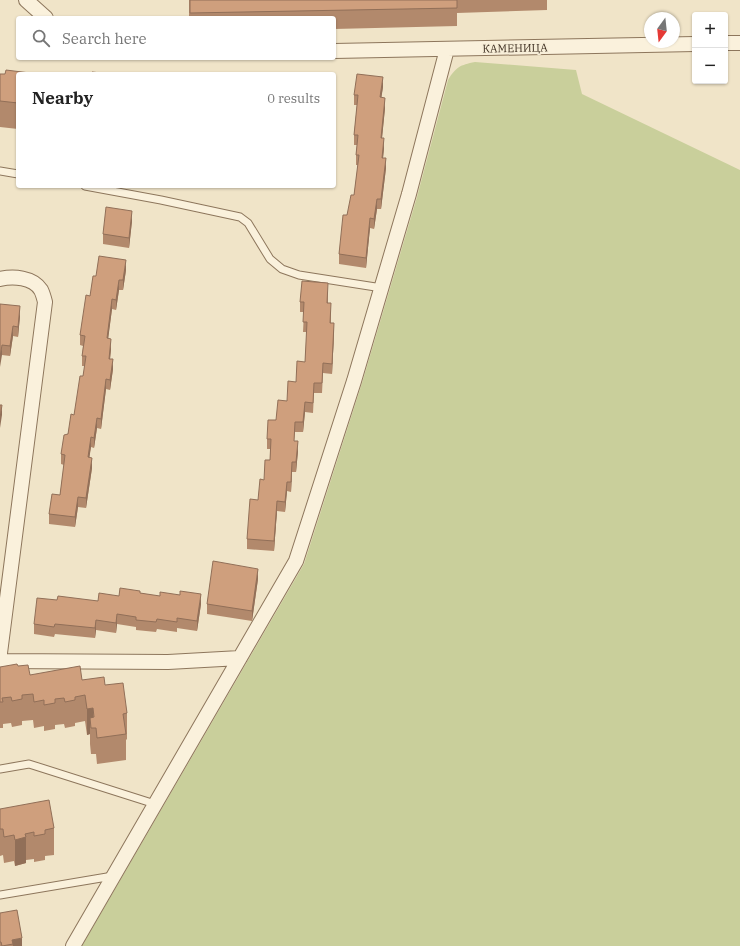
<!DOCTYPE html>
<meta charset="utf-8">
<style>
:root{--surface:#fff;--page:#f2f2f2;--text:#222;--muted:#767676;--line:#e0e0e0}
body{margin:0;font-family:"IBM Plex Serif",serif;background:var(--page);color:var(--text)}
.controls{position:absolute;right:12px;top:12px;display:grid;overflow:hidden;border-radius:4px;box-shadow:0 1px 3px #0004}
.controls button{width:36px;height:36px;display:grid;place-items:center;padding:0;border:0;border-bottom:1px solid var(--line);background:var(--surface);color:var(--text);font:20px sans-serif}
.compass{position:absolute;left:644px;top:12px;width:36px;height:36px;border-radius:50%;background:var(--surface);box-shadow:0 1px 3px #0004;rotate:195deg}
.list{margin:0;padding:0;list-style:none}
h2{display:flex;justify-content:space-between;align-items:center;height:52px;margin:0;padding:0 16px;font-size:17px}
h2 small{font-size:13px;font-weight:400;color:var(--muted)}
.icon{flex:none;width:22px;height:22px;fill:none;stroke:currentColor;stroke-width:2;stroke-linecap:round;stroke-linejoin:round}
.map{position:relative;flex:none;width:740px;height:946px;overflow:hidden}
.search{position:absolute;background:var(--surface);box-shadow:0 1px 3px #0004;left:16px;top:16px;width:320px;height:44px;display:flex;align-items:center;gap:10px;box-sizing:border-box;padding:0 14px;border-radius:4px;color:var(--muted);font-size:15px}
.panel{position:absolute;background:var(--surface);box-shadow:0 1px 3px #0004;left:16px;top:72px;width:320px;height:116px;border-radius:4px}
.map>svg:first-child{display:block}
</style>
<div class="map">
<svg width="740" height="946" viewBox="0 0 740 946">
<rect width="100%" height="100%" fill="#f0e4c8"/>
<path fill="#c9cf9b" d="M 475,62 L 576,70 L 582,94 L 740,170 L 740,946 L 82,946 L 304,564 L 362,383 L 417,197 L 448,80 C 456,67 460,65 475,62 Z"/>
<g fill="none" stroke-linecap="round" stroke-linejoin="round">
<g stroke="#8d765c" stroke-width="9">
<path id="lane" d="M 0,171 L 18,174
M 85,186 L 161,200 L 240,217 L 248,223 L 270,259 L 282,269 L 299,275 L 382,288
M 0,769 L 29,764 L 155,804
M 0,895 L 113,876"/>
</g>
<g stroke="#8d765c" stroke-width="16">
<path id="street" d="M 26,0 L 46,18
M 725,43 L 740,43
M 334,51 L 695,44
M 0,279 C 13,276 33,277 41,290 C 43,294 44,298 45,302 L 0,653
M 0,661 L 168,662 L 240,658
M 73,946 L 296,561 L 354,381 L 409,194 L 447,49"/>
</g>
<use href="#lane" stroke="#faf1dc" stroke-width="7"/>
<use href="#street" stroke="#faf1dc" stroke-width="14"/>
</g>
<path fill="#b2896c" d="M 189,0 L 547,0 L 547,10 L 457,13 L 457,26 L 334,29 L 334,18 L 189,18 Z
M 0,74 L 18,74 L 18,129 L 0,127 Z
M 383,87 L 381,98 L 385,108 L 382,138 L 384,148 L 383,158 L 386,168 L 381,209 L 377,209 L 374,229 L 370,228 L 366,268 L 339,264 L 339,254 L 347,215 L 354,195 L 358,165 L 356,165 L 356,155 L 357,145 L 354,145 L 354,135 L 357,105 L 354,105 L 354,95 Z
M 132,221 L 129,248 L 103,244 L 103,234 Z
M 126,270 L 123,290 L 119,290 L 116,310 L 112,309 L 108,338 L 111,349 L 110,359 L 113,369 L 110,390 L 106,389 L 101,429 L 97,428 L 94,448 L 91,447 L 89,457 L 92,468 L 86,508 L 78,507 L 75,527 L 49,524 L 49,514 L 60,495 L 64,465 L 61,464 L 61,454 L 74,415 L 83,376 L 85,366 L 82,366 L 82,356 L 83,346 L 80,345 L 80,335 L 90,296 L 96,276 Z
M 328,293 L 328,303 L 331,313 L 331,323 L 334,333 L 332,374 L 323,373 L 322,393 L 314,393 L 313,413 L 305,412 L 303,432 L 295,432 L 294,441 L 298,451 L 296,472 L 292,472 L 291,492 L 287,491 L 285,512 L 277,511 L 274,551 L 247,549 L 247,539 L 270,460 L 270,449 L 267,449 L 267,439 L 287,401 L 305,362 L 307,332 L 303,332 L 304,312 L 300,312 L 300,302 Z
M 0,304 L 20,316 L 18,337 L 13,336 L 10,356 L 2,355 Z
M 258,579 L 252,621 L 207,614 L 207,604 Z
M 140,593 L 201,604 L 197,631 L 177,628 L 177,632 L 157,629 L 156,632 L 136,630 L 136,627 L 117,624 L 116,633 L 96,630 L 95,638 L 55,634 L 54,637 L 34,634 L 34,624 L 57,600 L 98,601 L 119,596 Z
M 18,666 L 30,675 L 82,680 L 105,685 L 127,713 L 127,739 L 126,740 L 126,760 L 97,764 L 96,754 L 91,754 L 90,744 L 90,734 L 87,735 L 85,721 L 75,723 L 75,726 L 65,728 L 64,724 L 55,725 L 55,729 L 44,731 L 44,726 L 34,728 L 33,720 L 22,721 L 22,725 L 12,727 L 11,723 L 3,724 L 3,728 L 0,728 L 0,667 Z
M 0,809 L 54,828 L 54,855 L 45,856 L 45,860 L 34,862 L 34,859 L 26,860 L 26,863 L 15,866 L 14,861 L 4,863 L 3,855 L 0,856 Z
M 0,913 L 22,946 L 0,946 Z"/>
<path fill="#916f58" d="M 383,77 L 383,87 L 380,107 L 380,97 Z
M 385,98 L 385,108 L 381,148 L 381,138 Z
M 384,138 L 384,148 L 382,168 L 382,158 Z
M 386,158 L 386,168 L 381,209 L 381,199 Z
M 377,199 L 377,209 L 374,229 L 374,219 Z
M 132,211 L 132,221 L 129,248 L 129,238 Z
M 370,218 L 370,228 L 366,268 L 366,258 Z
M 126,260 L 126,270 L 123,290 L 123,280 Z
M 119,280 L 119,290 L 116,310 L 116,300 Z
M 112,299 L 112,309 L 107,348 L 107,338 Z
M 20,306 L 20,316 L 18,337 L 18,327 Z
M 334,323 L 334,333 L 332,374 L 332,364 Z
M 13,326 L 13,336 L 10,356 L 10,346 Z
M 111,339 L 111,349 L 109,369 L 109,359 Z
M 2,345 L 2,355 L 0,367 L 0,357 Z
M 113,359 L 113,369 L 110,390 L 110,380 Z
M 106,379 L 106,389 L 101,429 L 101,419 Z
M 305,402 L 305,412 L 303,432 L 303,422 Z
M 2,405 L 2,415 L 0,428 L 0,418 Z
M 97,418 L 97,428 L 94,448 L 94,438 Z
M 91,437 L 91,447 L 88,467 L 88,457 Z
M 298,441 L 298,451 L 296,472 L 296,462 Z
M 92,458 L 92,468 L 86,508 L 86,498 Z
M 292,462 L 292,472 L 291,492 L 291,482 Z
M 287,482 L 287,491 L 285,512 L 285,502 Z
M 78,497 L 78,507 L 75,527 L 75,517 Z
M 277,501 L 277,511 L 274,551 L 274,541 Z
M 258,569 L 258,579 L 252,621 L 252,611 Z
M 201,594 L 201,604 L 197,631 L 197,621 Z
M 117,614 L 117,624 L 116,633 L 116,623 Z
M 96,620 L 96,630 L 95,638 L 95,628 Z
M 93,708 L 93,728 L 90,718 L 90,734 L 87,735 L 87,709 Z
M 26,837 L 26,863 L 15,866 L 15,840 Z
M 22,938 L 22,946 L 13,946 L 12,940 Z"/>
<path fill="#cf9f7d" stroke="#916f58" d="M 190,0 L 457,0 L 457,8 L 190,13 Z
M 6,70 L 38,74 L 18,74 L 18,103 L 0,101 L 0,74 L 5,74 Z
M 92,72 L 110,74 L 92,74 Z
M 357,74 L 383,77 L 380,97 L 385,98 L 381,138 L 384,138 L 382,158 L 386,158 L 381,199 L 377,199 L 374,219 L 370,218 L 366,258 L 339,254 L 343,215 L 347,215 L 351,195 L 354,195 L 359,155 L 356,155 L 358,135 L 354,135 L 358,95 L 354,95 Z
M 106,207 L 132,211 L 129,238 L 103,234 Z
M 99,256 L 126,260 L 123,280 L 119,280 L 116,300 L 112,299 L 107,338 L 111,339 L 109,359 L 113,359 L 110,380 L 106,379 L 101,419 L 97,418 L 94,438 L 91,437 L 88,457 L 92,458 L 86,498 L 78,497 L 75,517 L 49,514 L 52,494 L 60,495 L 65,455 L 61,454 L 64,435 L 68,434 L 71,414 L 74,415 L 80,376 L 83,376 L 86,356 L 82,356 L 85,336 L 80,335 L 86,295 L 90,296 L 93,276 L 96,276 Z
M 302,281 L 328,283 L 327,303 L 331,303 L 330,323 L 334,323 L 332,364 L 323,363 L 322,383 L 314,383 L 313,403 L 305,402 L 303,422 L 295,422 L 294,441 L 298,441 L 296,462 L 292,462 L 291,482 L 287,482 L 285,502 L 277,501 L 274,541 L 247,539 L 250,499 L 258,500 L 260,479 L 264,480 L 265,460 L 270,460 L 271,439 L 267,439 L 268,420 L 276,420 L 278,400 L 287,401 L 288,381 L 296,382 L 297,361 L 305,362 L 307,322 L 303,322 L 304,302 L 300,302 Z
M 0,304 L 20,306 L 18,327 L 13,326 L 10,346 L 2,345 L 0,357 Z
M 0,405 L 2,405 L 0,418 Z
M 213,561 L 258,569 L 252,611 L 207,604 Z
M 120,588 L 140,591 L 140,593 L 160,596 L 160,592 L 180,595 L 180,591 L 201,594 L 197,621 L 177,618 L 177,622 L 157,619 L 156,622 L 136,620 L 136,617 L 117,614 L 116,623 L 96,620 L 95,628 L 55,624 L 54,627 L 34,624 L 37,598 L 57,600 L 58,596 L 98,601 L 99,593 L 119,596 Z
M 17,664 L 18,666 L 28,665 L 30,675 L 80,666 L 82,680 L 104,677 L 105,685 L 123,683 L 127,713 L 123,714 L 126,734 L 97,738 L 96,728 L 91,728 L 90,718 L 94,717 L 93,708 L 87,709 L 85,695 L 75,697 L 75,700 L 65,702 L 64,698 L 55,699 L 55,703 L 44,705 L 44,700 L 34,702 L 33,694 L 22,695 L 22,699 L 12,701 L 11,697 L 2,698 L 3,702 L 0,702 L 0,667 Z
M 49,800 L 54,828 L 45,830 L 45,834 L 34,836 L 34,832 L 25,834 L 26,837 L 15,840 L 14,835 L 4,837 L 3,829 L 0,829 L 0,809 Z
M 17,910 L 22,938 L 12,940 L 13,944 L 2,946 L 1,942 L 0,942 L 0,913 Z"/>
<g text-anchor="middle" dominant-baseline="central" stroke-width="3.5" stroke-linejoin="round" paint-order="stroke">
<g font-size="11" fill="#3d2e20" stroke="#f7eed8">
<text transform="translate(515 48) rotate(-1)">КАМЕНИЦА</text>
</g>
</g>
</svg>
<div class="controls">
<button>+</button>
<button>−</button>
</div>
<svg class="compass" viewBox="-18 -18 36 36"><path d="M0-13l5 13h-10z" fill="#e53935"/><path d="M0 13l5-13h-10z" fill="#767676"/></svg>
<div class="search"><svg class="icon" aria-label="search" viewBox="0 0 24 24"><circle cx="10" cy="10" r="6"/><path d="M15 15l6 6"/></svg>Search here</div>
<section class="panel">
<h2>Nearby<small>0 results</small></h2>
<ul class="list">
</ul>
</section>
</div>
